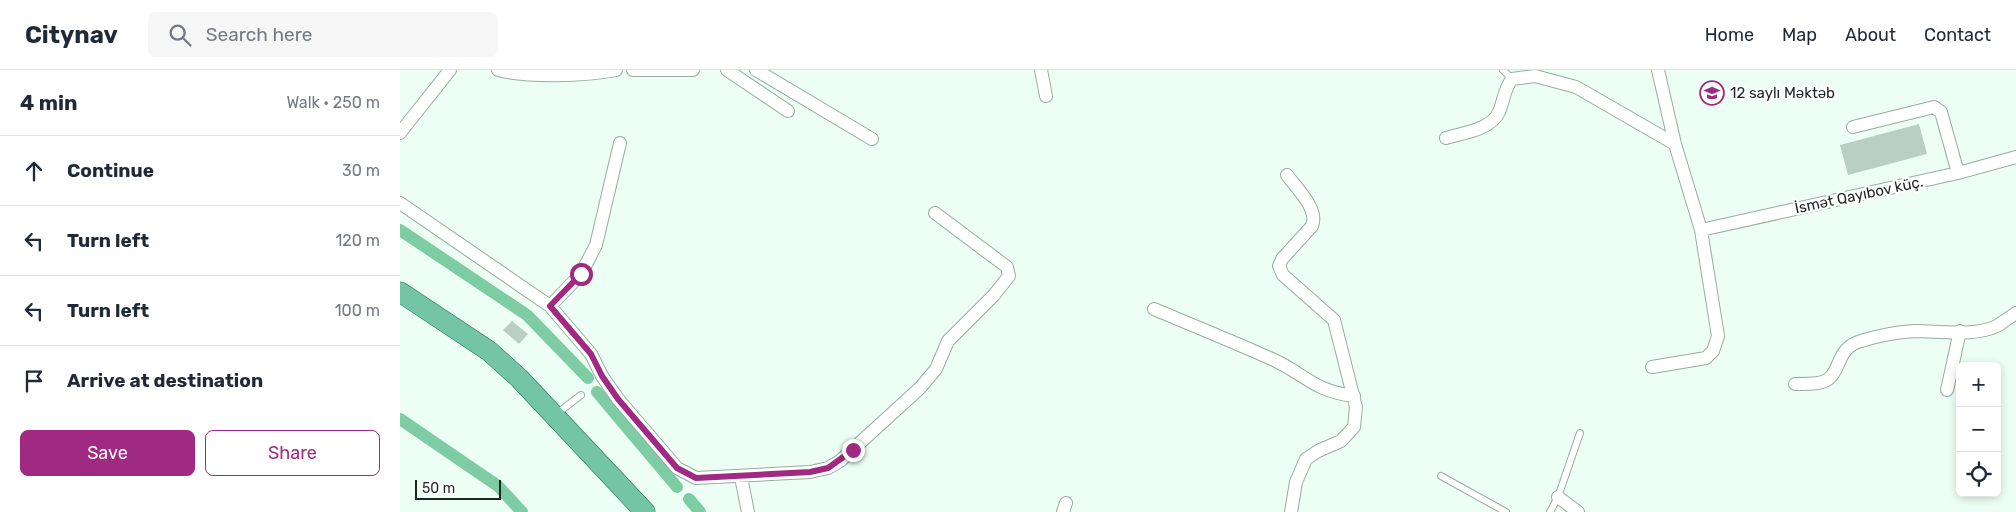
<!DOCTYPE html>
<meta charset="utf-8">
<style>
:root{--surface:#fff;--page:#f6f6f7;--text:#1f2937;--muted:#747a83;--line:#e0e1e3;--accent:#a02982}
body{margin:0;font-family:Rubik,sans-serif;background:var(--page);color:var(--text)}
.controls{position:absolute;right:15px;bottom:15px;display:grid;overflow:hidden;border-radius:8px;box-shadow:0 2px 8px #0003}
.controls button{width:45px;height:45px;display:grid;place-items:center;padding:0;border:0;border-bottom:1px solid var(--line);background:var(--surface);color:var(--text);font:25px sans-serif}
.scale{position:absolute;left:15px;bottom:12px;width:86px;box-sizing:border-box;padding-left:5px;border:2px solid #1d2521;border-top:0;font-size:14px;line-height:18px;white-space:nowrap;color:#1d2521;-webkit-text-stroke:4px #fff;paint-order:stroke}
.stop{position:absolute;width:15px;height:15px;margin:-11px;border:4px solid #a02982;border-radius:50%;background:#fff}
.stop.end{background:#a02982;border-color:#fff;box-shadow:0 1px 5px #0008}
.list{margin:0;padding:0;list-style:none}
h2{display:flex;justify-content:space-between;align-items:center;height:65px;margin:0;padding:0 20px;font-size:21px}
h2 small{font-size:16px;font-weight:400;color:var(--muted)}
.list li{display:grid;grid-template-columns:32px 1fr auto;gap:15px;align-items:center;box-sizing:border-box;height:70px;padding:0 20px;border-top:1px solid var(--line)}
.list b{display:block;font-size:19px;white-space:nowrap}
.list em{font-size:16px;font-style:normal;color:var(--muted)}
.actions{display:flex;gap:10px;padding:15px 20px}
.actions a{flex:1;padding:11px 0;border:1px solid var(--accent);border-radius:8px;text-align:center;font-size:18px;color:var(--accent)}
.actions .main{background:var(--accent);color:#fff}
.icon{flex:none;width:28px;height:28px;fill:none;stroke:currentColor;stroke-width:2;stroke-linecap:round;stroke-linejoin:round}
.map{position:relative;flex:none;width:1616px;height:442px;overflow:hidden}
header{display:flex;align-items:center;gap:30px;box-sizing:border-box;height:70px;padding:0 25px;background:var(--surface);border-bottom:1px solid var(--line)}
header strong{font-size:24px}
nav{display:flex;gap:28px;margin-inline-start:auto;font-size:18px}
.search{width:350px;height:45px;background:var(--page);display:flex;align-items:center;gap:12px;box-sizing:border-box;padding:0 18px;border-radius:8px;color:var(--muted);font-size:19px}
main{display:flex}
aside{flex:1;background:var(--surface)}
.map>svg:first-child{display:block}
</style>
<header>
<strong>Citynav</strong>
<div class="search"><svg class="icon" aria-label="search" viewBox="0 0 24 24"><circle cx="10" cy="10" r="6"/><path d="M15 15l6 6"/></svg>Search here</div>
<nav><a>Home</a><a>Map</a><a>About</a><a>Contact</a></nav>
</header>
<main>
<aside>
<h2>4 min<small>Walk · 250 m</small></h2>
<ul class="list">
<li><svg class="icon" aria-label="ahead" viewBox="0 0 24 24"><path d="M12 20V5M6 11l6-6 6 6"/></svg><div><b>Continue</b></div><em>30 m</em></li>
<li><svg class="icon" aria-label="left" viewBox="0 0 24 24"><path d="M17 20v-9H6M10 6l-5 5 5 5"/></svg><div><b>Turn left</b></div><em>120 m</em></li>
<li><svg class="icon" aria-label="left" viewBox="0 0 24 24"><path d="M17 20v-9H6M10 6l-5 5 5 5"/></svg><div><b>Turn left</b></div><em>100 m</em></li>
<li><svg class="icon" aria-label="arrive" viewBox="0 0 24 24"><path d="M6 21V4h12l-3 4 3 4H6"/></svg><div><b>Arrive at destination</b></div></li>
</ul>
<div class="actions"><a class="main">Save</a><a>Share</a></div>
</aside>
<div class="map">
<svg width="1616" height="442" viewBox="0 0 1616 442">
<rect width="100%" height="100%" fill="#edfff4"/>
<g fill="none" stroke-linecap="round" stroke-linejoin="round">
<path stroke="#7ecca3" stroke-width="12" d="M 0,160 L 127,245 L 188,308
M 197,322 L 277,417
M 0,349 L 98,416 L 122,442
M 289,429 L 300,442"/>
</g>
<path fill="#bacfc3" d="M 1519,54 L 1527,84 L 1448,105 L 1440,75 Z
M 112,251 L 128,264 L 119,274 L 103,260 Z"/>
<g fill="none" stroke-linecap="round" stroke-linejoin="round">
<g stroke="#98aca0" stroke-width="8">
<path id="service" d="M 1103,0 L 1112,9
M 155,345 L 181,325
M 1041,406 L 1106,442
M 1150,442 L 1158,427 L 1180,363"/>
</g>
<g stroke="#98aca0" stroke-width="14">
<path id="minor" d="M 98,0 C 128,8 185,6 216,0
M 233,0 L 293,0
M 327,0 L 388,41
M 356,0 L 472,69
M 641,0 L 646,26
M 1258,0 L 1275,74
M 1453,57 L 1534,37 L 1541,42 L 1558,103
M 0,63 L 50,0
M 1046,68 C 1062,63 1091,60 1099,42 C 1104,30 1104,19 1112,9 L 1135,6 L 1176,17 L 1275,74 L 1301,160 L 1318,266 L 1313,281 L 1306,288 L 1252,297
M 887,105 C 897,119 919,139 912,156 L 882,189 L 879,196 L 883,205 L 934,250 L 956,337 L 954,357 L 941,371 L 918,381 L 906,389 L 896,412 L 891,442
M 0,133 L 150,236 L 191,284 L 202,306 L 218,329 L 277,398 L 296,408 L 410,402 L 428,398 L 440,391 L 520,318 L 536,299 L 548,271 L 594,225 L 609,206 L 607,197 L 535,143
M 1301,160 L 1558,103 L 1616,87
M 150,236 L 181,204 L 196,175 L 220,73
M 754,239 C 794,256 834,272 874,290 C 906,305 914,321 954,326
M 1395,314 C 1403,314 1411,314 1418,313 C 1444,309 1432,279 1461,271 C 1477,266 1497,262 1514,261 C 1539,261 1573,267 1597,256 C 1603,252 1610,247 1616,243
M 1547,320 L 1560,261
M 341,407 L 348,442
M 1158,427 L 1178,442
M 663,442 L 666,433"/>
</g>
<g stroke="#197450" stroke-width="21">
<path id="primary" d="M 0,222 L 89,281 L 119,308 L 245,442"/>
</g>
<use href="#service" stroke="#fff" stroke-width="6"/>
<use href="#minor" stroke="#fff" stroke-width="12"/>
<use href="#primary" stroke="#74c5a5" stroke-width="20"/>
</g>
<g fill="none" stroke-linecap="round" stroke-linejoin="round">
<path stroke="#a02982" stroke-width="6" d="M 181,204 L 150,236 L 191,284 L 202,306 L 218,329 L 277,398 L 296,408 L 410,402 L 428,398 L 453,380"/>
</g>
<defs>
<g id="school-ring" transform="scale(1.25)"><circle r="9.5" fill="#fff" stroke="#a02982" stroke-width="1.5"/><path d="M0-5L7-2L0 1L-7-2ZM-4 1L0 2.5L4 1V4Q0 6-4 4Z" fill="#a02982"/></g>
</defs>
<g fill-rule="evenodd">
<use href="#school-ring" x="1312" y="23"/>
</g>
<g text-anchor="middle" dominant-baseline="central" stroke-width="4.5" stroke-linejoin="round" paint-order="stroke">
<g font-size="15" fill="#1d2521" stroke="#fff" text-anchor="start">
<text x="1330" y="23">12 saylı Məktəb</text>
</g>
<g font-size="15" fill="#1d2521" stroke="#fff">
<text transform="translate(1459 125) rotate(-12)">İsmət Qayıbov küç.</text>
</g>
</g>
</svg>
<div class="controls">
<button>+</button>
<button>−</button>
<button><svg class="icon" aria-label="locate" viewBox="0 0 24 24"><circle cx="12" cy="12" r="6"/><path d="M12 2v4M12 18v4M2 12h4M18 12h4"/></svg></button>
</div>
<div class="scale">50 m</div>
<div class="stop" style="left:181px;top:204px"></div>
<div class="stop end" style="left:453px;top:380px"></div>
</div>
</main>
